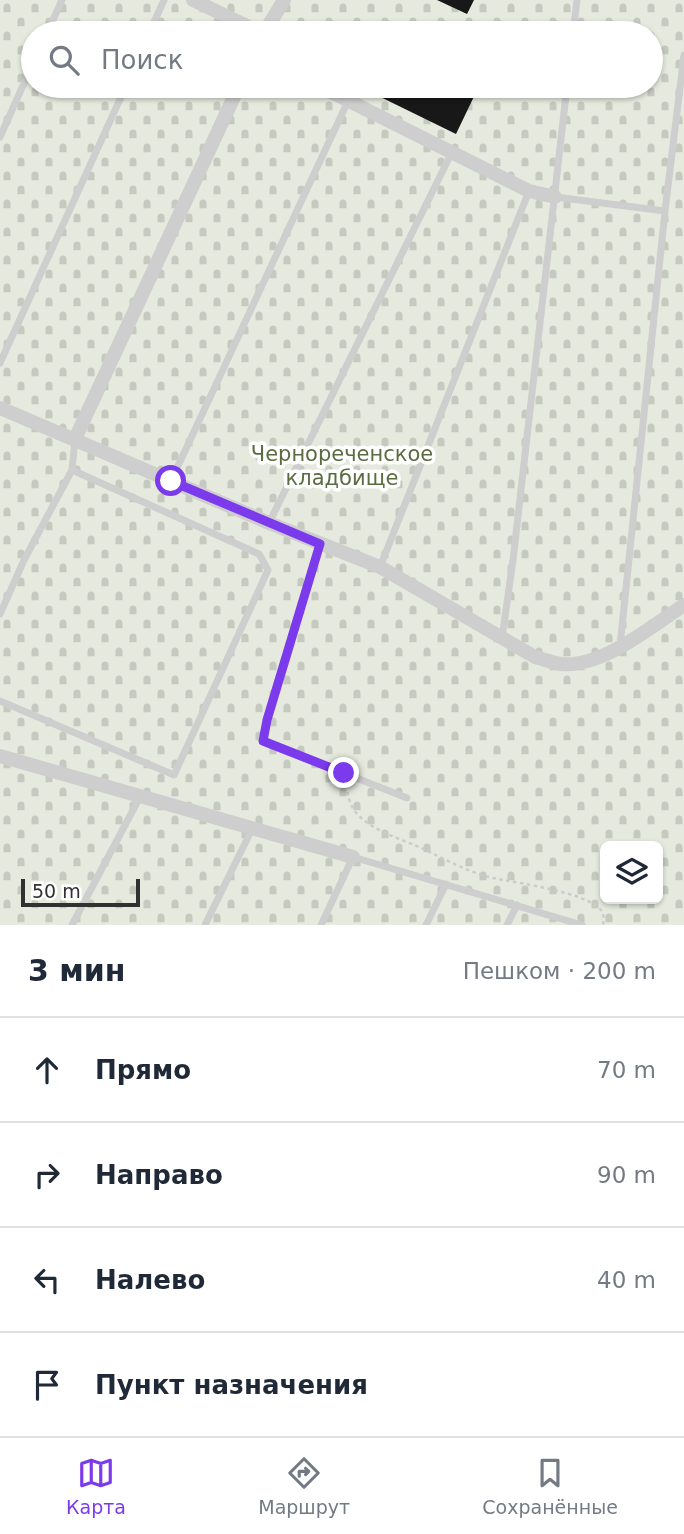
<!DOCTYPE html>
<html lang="ru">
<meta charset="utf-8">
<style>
:root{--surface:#fff;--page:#f2f2f3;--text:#1f2937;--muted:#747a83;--line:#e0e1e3;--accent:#7c3aed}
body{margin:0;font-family:"DejaVu Sans",sans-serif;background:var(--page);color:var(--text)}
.controls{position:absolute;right:21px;bottom:21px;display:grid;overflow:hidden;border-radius:10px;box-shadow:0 2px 5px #0004}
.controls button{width:63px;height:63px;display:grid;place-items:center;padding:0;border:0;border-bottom:2px solid var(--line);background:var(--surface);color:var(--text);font:35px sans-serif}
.scale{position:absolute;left:21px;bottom:18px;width:119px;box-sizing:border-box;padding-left:7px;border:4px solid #313131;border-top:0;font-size:19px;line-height:24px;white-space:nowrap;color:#313131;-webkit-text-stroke:5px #fff;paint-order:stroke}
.stop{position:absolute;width:21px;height:21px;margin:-16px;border:5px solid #7c3aed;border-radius:50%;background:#fff}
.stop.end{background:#7c3aed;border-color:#fff;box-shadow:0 2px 7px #0008}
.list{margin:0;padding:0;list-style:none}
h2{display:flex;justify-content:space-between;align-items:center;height:91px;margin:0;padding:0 28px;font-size:30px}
h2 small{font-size:23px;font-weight:400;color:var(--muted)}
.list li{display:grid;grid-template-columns:46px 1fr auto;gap:21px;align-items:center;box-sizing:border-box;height:105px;padding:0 28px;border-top:2px solid var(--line)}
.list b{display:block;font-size:26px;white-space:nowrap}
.list em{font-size:23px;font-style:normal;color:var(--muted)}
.icon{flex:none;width:38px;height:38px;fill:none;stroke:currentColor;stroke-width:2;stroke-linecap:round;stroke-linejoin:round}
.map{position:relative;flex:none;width:684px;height:925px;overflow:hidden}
.search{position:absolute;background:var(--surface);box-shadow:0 2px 5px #0004;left:21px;right:21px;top:21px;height:77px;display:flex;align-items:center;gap:18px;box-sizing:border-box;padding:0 24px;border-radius:38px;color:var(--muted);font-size:26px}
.sheet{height:511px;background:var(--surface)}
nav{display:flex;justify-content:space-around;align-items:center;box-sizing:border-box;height:98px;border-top:2px solid var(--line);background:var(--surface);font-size:19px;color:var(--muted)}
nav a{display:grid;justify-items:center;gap:4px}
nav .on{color:var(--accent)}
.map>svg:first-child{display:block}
</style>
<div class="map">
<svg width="684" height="925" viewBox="0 0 684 925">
<defs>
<pattern id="cemetery-stones" width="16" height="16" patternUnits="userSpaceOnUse" patternTransform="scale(1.75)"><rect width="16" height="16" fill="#e6eade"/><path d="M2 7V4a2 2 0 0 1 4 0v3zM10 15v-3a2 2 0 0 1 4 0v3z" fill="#c6c9bf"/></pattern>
</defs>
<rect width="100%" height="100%" fill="#fff"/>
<path fill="url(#cemetery-stones)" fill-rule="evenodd" d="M 0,0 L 684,0 L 684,925 L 0,925 ZM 33,33 L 651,33 L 651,86 L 33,86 ZM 605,846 L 658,846 L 658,899 L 605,899 Z"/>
<path fill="#181818" d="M 437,0 L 474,0 L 467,14 Z
M 358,86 L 430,86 L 440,91 L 442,86 L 479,86 L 456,134 Z"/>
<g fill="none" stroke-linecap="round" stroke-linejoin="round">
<path stroke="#cbcbcb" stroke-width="2.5" stroke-dasharray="3.5 3.5" stroke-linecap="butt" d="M 346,785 C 348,796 350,807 358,815 C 374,831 398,838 419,847 C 443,858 467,872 493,878 C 517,883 586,892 601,910 C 604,914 604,920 603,925"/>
<path stroke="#cecece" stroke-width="7" d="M 47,33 L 62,0
M 149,33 L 164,0
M 573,33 L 577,0
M 0,137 L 33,63
M 555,197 L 665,211
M 0,363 L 126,86
M 171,481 L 348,101
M 269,523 L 451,154
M 320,544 L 266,720 L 263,741 L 407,798
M 380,567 L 529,191
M 0,614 L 24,560 L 72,470 L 75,440
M 502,638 L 513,560 L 567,86
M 620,646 L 665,211 L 684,55
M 0,701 L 174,775 L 268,570 L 259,554 L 72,470
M 72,925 L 140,797
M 205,925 L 252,829
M 321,925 L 353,857 L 582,925
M 426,925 L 446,884
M 507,925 L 517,905"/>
<path stroke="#cecece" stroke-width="14" d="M 193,0 L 261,33
M 264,33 L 284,0
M 319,86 L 529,191 L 555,197
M 0,408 L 269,523 L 380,567 L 535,657 C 543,659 553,663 561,664 C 602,668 652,626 684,605
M 75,439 L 239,86
M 0,756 L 353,857"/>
</g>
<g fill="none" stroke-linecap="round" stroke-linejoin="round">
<path stroke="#7c3aed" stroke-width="9" d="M 171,481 L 320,544 L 267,720 L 263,741 L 344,773"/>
</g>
<g text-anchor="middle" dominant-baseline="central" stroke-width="7" stroke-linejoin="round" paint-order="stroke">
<g font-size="21" fill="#5a6c40" stroke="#fff">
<text x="342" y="454">Чернореченское<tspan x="342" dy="24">кладбище</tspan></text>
</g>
</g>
</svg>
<div class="controls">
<button><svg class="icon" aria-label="layers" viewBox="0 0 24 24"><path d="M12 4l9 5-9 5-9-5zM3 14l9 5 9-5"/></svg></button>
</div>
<div class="scale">50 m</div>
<div class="stop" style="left:171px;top:481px"></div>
<div class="stop end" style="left:344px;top:773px"></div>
<div class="search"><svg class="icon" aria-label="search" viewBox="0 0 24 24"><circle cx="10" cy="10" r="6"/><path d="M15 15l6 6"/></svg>Поиск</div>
</div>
<section class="sheet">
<h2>3 мин<small>Пешком · 200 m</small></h2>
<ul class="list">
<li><svg class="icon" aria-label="ahead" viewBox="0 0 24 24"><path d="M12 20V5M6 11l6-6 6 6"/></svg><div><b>Прямо</b></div><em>70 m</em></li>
<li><svg class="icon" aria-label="right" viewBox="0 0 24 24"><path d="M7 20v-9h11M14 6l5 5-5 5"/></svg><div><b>Направо</b></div><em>90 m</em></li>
<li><svg class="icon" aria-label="left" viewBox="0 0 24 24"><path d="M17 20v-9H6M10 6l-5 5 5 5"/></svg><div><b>Налево</b></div><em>40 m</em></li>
<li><svg class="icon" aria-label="arrive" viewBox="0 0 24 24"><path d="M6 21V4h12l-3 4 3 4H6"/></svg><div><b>Пункт назначения</b></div></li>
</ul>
</section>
<nav>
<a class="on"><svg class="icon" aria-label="map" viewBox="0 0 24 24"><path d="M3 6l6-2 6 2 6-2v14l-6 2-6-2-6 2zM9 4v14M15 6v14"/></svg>Карта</a>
<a><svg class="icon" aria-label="directions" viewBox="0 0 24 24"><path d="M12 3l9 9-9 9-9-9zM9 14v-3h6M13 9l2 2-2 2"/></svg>Маршрут</a>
<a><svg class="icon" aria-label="saved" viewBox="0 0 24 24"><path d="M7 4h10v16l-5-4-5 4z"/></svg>Сохранённые</a>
</nav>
